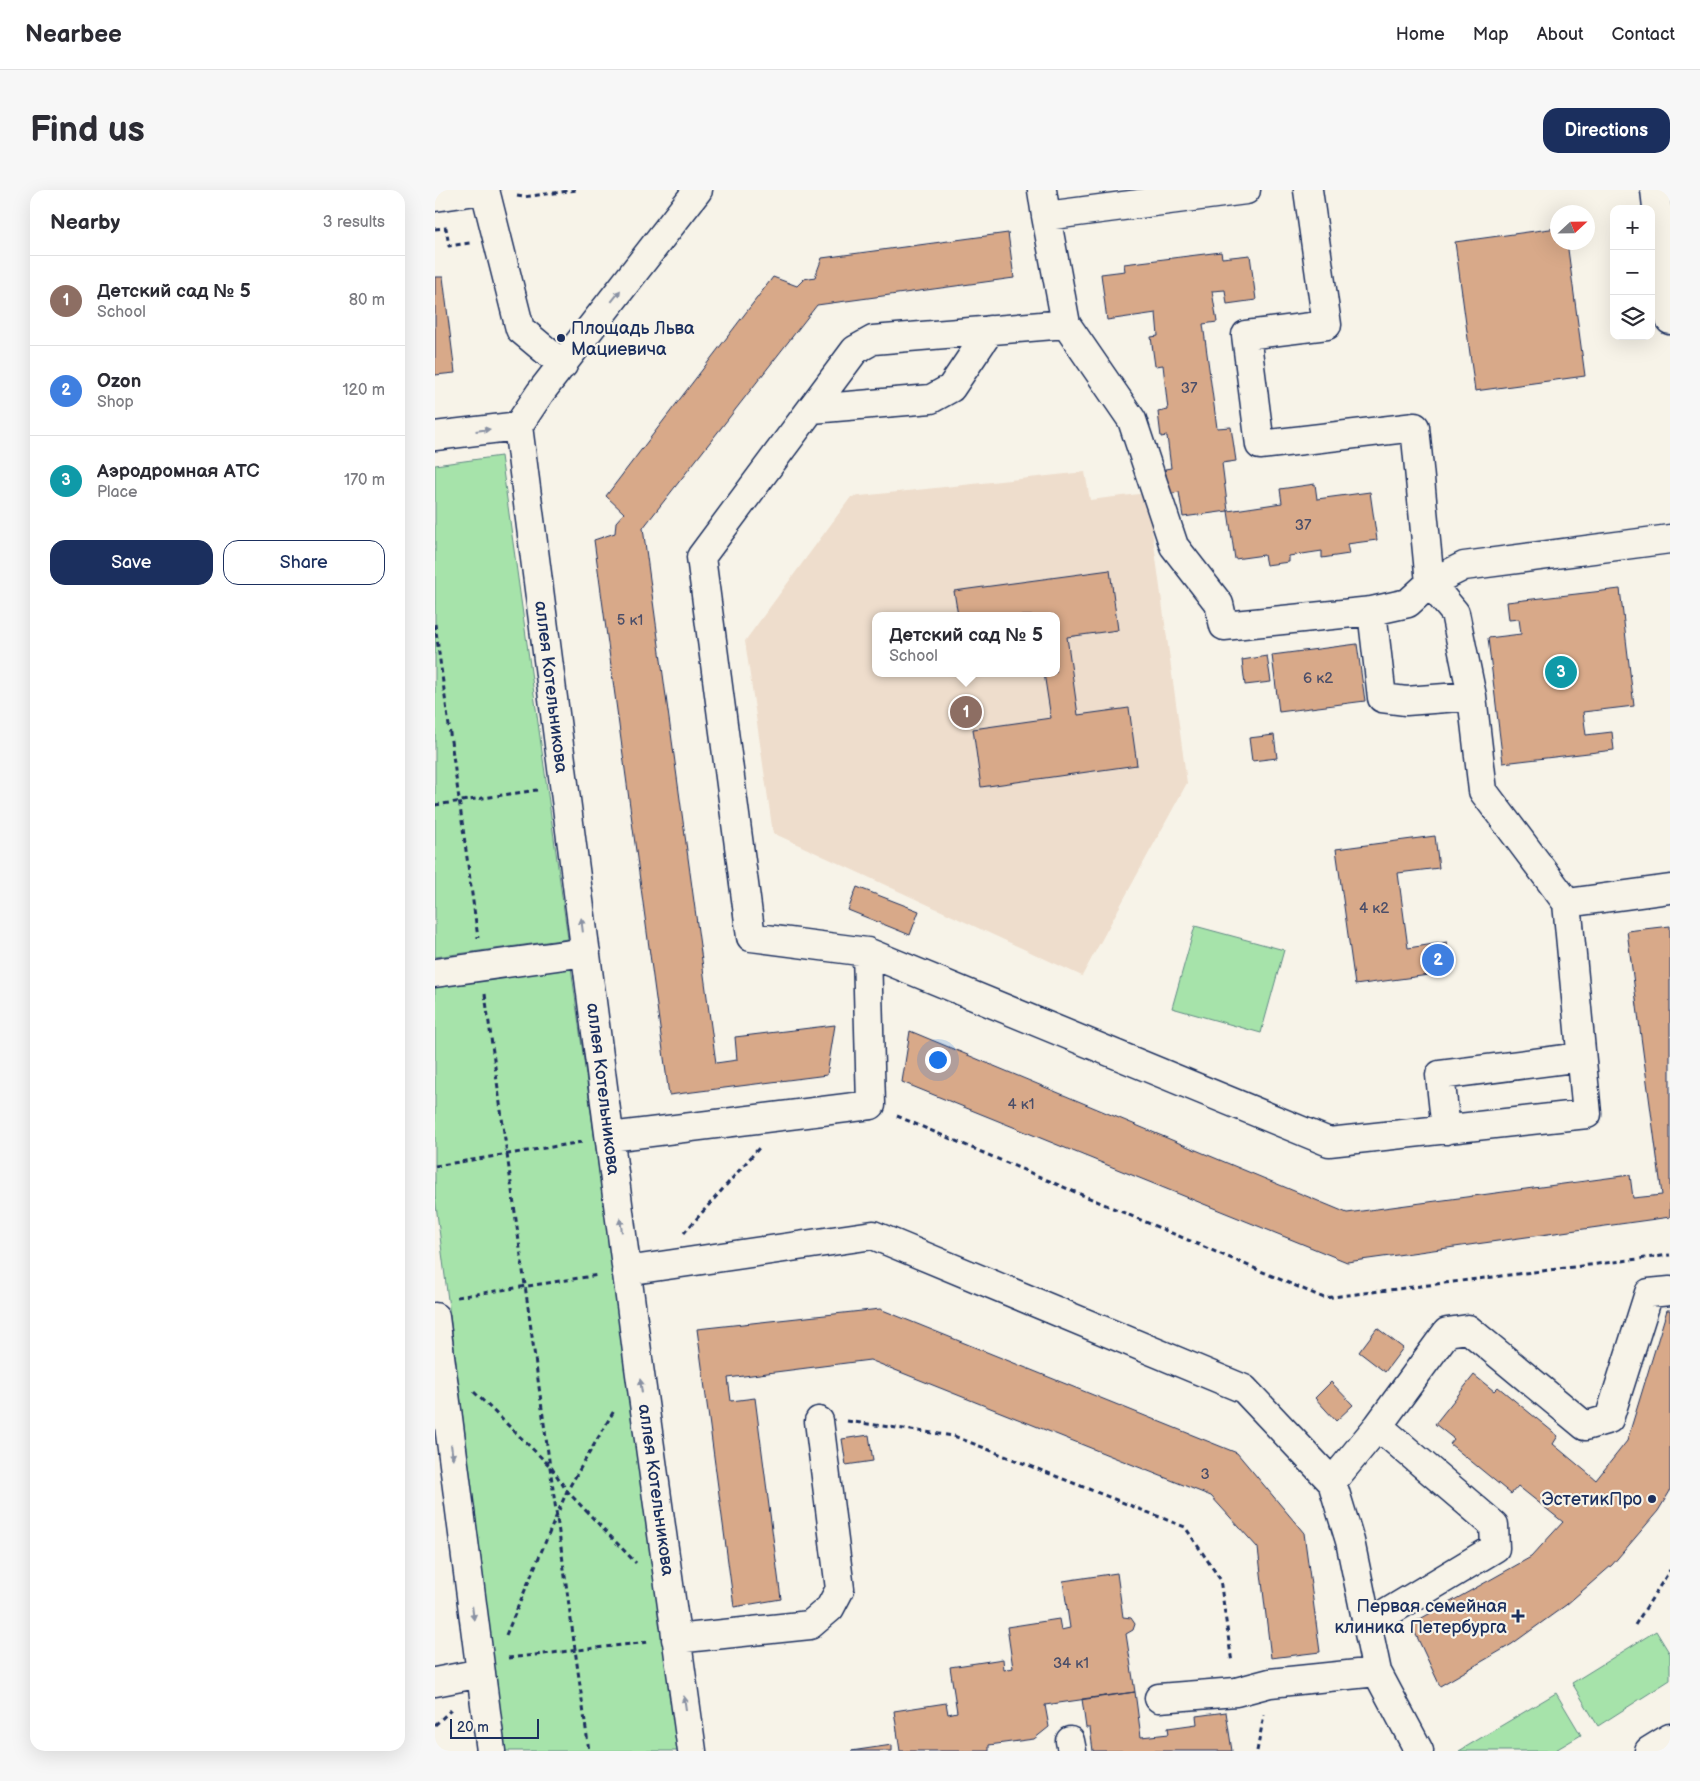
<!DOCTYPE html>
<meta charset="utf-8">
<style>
:root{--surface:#fff;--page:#f7f7f7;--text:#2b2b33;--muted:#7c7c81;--line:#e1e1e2;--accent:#1b2f5e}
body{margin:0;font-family:"Balsamiq Sans",sans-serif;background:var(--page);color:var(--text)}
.controls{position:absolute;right:15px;top:15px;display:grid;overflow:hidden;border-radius:10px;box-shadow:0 5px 20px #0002}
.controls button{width:45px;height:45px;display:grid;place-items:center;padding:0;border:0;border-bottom:1px solid var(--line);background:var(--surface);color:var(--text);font:25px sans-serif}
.compass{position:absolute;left:1115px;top:15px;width:45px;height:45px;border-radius:50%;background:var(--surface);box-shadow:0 5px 20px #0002;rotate:68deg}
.scale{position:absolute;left:15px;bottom:12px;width:89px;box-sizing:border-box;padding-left:5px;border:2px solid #1b2f5e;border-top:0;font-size:14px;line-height:18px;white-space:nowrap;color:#1b2f5e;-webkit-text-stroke:4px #f7f3e8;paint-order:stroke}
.you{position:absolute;left:502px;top:869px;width:18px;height:18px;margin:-12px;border:4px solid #fff;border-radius:50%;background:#1a73e8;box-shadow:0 0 0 8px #1a73e833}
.badge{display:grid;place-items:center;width:32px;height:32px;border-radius:50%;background:var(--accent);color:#fff;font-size:16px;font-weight:700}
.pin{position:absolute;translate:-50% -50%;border:2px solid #fff;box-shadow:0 1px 5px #0006}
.popup{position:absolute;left:437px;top:422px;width:188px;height:65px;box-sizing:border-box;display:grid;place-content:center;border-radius:10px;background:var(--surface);filter:drop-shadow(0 1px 4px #0005);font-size:16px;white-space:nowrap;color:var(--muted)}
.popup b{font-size:19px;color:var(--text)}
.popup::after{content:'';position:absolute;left:50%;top:100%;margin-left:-10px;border:10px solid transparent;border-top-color:var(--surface)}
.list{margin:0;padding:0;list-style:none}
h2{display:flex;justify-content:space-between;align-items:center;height:65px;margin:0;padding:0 20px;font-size:21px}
h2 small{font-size:16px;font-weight:400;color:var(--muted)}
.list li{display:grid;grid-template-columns:32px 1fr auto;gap:15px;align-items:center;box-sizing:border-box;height:90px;padding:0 20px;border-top:1px solid var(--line)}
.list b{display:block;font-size:19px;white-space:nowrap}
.list p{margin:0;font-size:16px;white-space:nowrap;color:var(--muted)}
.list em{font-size:16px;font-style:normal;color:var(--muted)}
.actions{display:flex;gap:10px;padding:15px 20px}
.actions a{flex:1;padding:11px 0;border:1px solid var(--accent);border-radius:15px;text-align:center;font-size:18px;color:var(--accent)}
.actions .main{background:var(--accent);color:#fff}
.icon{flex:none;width:28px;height:28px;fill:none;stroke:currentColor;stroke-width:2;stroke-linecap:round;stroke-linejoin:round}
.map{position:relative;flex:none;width:1235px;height:1561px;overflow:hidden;border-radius:15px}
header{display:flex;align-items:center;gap:30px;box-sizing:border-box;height:70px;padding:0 25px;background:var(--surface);border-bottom:1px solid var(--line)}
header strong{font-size:24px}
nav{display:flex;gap:28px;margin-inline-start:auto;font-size:18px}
.intro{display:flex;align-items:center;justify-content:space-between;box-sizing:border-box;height:120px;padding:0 30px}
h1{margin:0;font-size:35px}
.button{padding:12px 22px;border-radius:15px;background:var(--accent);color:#fff;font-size:18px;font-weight:700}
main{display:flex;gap:30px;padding:0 30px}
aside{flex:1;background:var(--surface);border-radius:15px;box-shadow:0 5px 20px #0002}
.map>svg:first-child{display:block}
</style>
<header>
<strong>Nearbee</strong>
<nav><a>Home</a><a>Map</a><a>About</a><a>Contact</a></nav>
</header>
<div class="intro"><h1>Find us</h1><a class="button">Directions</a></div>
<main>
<aside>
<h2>Nearby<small>3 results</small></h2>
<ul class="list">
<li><span class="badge" style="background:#8d6e63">1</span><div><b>Детский сад № 5</b><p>School</p></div><em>80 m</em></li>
<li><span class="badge" style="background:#3f7fe0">2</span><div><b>Ozon</b><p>Shop</p></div><em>120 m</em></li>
<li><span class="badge" style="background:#0f9aa8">3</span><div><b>Аэродромная АТС</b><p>Place</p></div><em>170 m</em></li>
</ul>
<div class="actions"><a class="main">Save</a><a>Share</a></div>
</aside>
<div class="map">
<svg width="1235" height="1561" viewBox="0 0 1235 1561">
<rect width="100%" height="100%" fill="#f7f3e8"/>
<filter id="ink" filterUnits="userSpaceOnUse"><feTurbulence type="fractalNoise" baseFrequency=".02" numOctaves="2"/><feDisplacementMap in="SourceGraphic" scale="10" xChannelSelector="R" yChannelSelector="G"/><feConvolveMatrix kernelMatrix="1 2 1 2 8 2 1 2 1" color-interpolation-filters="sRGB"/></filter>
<g filter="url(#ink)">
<path fill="#edc" fill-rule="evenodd" d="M 650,282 L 655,310 L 712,303 L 752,593 L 647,786 L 338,643 L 310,451 L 416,307 ZM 441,426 L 621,426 L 621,483 L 441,483 Z"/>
<path fill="#a6e3aa" stroke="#608984" d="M 66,266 L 133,749 L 0,767 L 0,275 Z
M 760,736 L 849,760 L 826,843 L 737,818 Z
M 136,777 L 244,1561 L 70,1561 L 0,1007 L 0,796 Z
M 1221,1441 L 1235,1464 L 1235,1490 L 1163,1536 L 1137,1493 Z
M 1121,1503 L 1146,1545 L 1119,1561 L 1024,1561 Z"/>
<path fill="#d8a989" stroke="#1b2f5e" d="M 1122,38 L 1122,52 L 1132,52 L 1150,186 L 1040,201 L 1020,52 Z
M 573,43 L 579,88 L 382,115 L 208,338 L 281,873 L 302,870 L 300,847 L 400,835 L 392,885 L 234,905 L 159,350 L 180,343 L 181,332 L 189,323 L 171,306 L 338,87 L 362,96 L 369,89 L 380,87 L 387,68 Z
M 786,62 L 787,68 L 815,65 L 821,110 L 792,114 L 790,100 L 777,101 L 782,132 L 768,134 L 782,238 L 796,237 L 801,271 L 787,273 L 793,321 L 748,327 L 744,302 L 734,304 L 730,279 L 736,278 L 732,246 L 726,247 L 723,222 L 733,220 L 728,175 L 720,176 L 716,147 L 723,146 L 721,123 L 672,130 L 666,84 L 690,81 L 689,74 Z
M 0,87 L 8,87 L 20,183 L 0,185 Z
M 880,294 L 882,309 L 935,302 L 942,350 L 912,354 L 914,364 L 887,368 L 887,361 L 854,366 L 854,372 L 831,375 L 829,365 L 800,369 L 793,321 L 847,313 L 845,299 Z
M 675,380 L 683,440 L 632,447 L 643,525 L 694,518 L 702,575 L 546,597 L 538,539 L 616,528 L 609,483 L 621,483 L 621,426 L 523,426 L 519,401 Z
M 1185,399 L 1199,516 L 1148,522 L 1151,545 L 1177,542 L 1179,560 L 1068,573 L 1053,448 L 1086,444 L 1084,429 L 1074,430 L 1072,412 Z
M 922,454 L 930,511 L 844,522 L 837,465 Z
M 832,466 L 836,492 L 810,495 L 807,470 Z
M 839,545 L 842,568 L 817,571 L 814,548 Z
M 1000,646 L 1004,678 L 963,683 L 973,758 L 1012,752 L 1016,782 L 920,795 L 901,659 Z
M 422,697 L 484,721 L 475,745 L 413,720 Z
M 1235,736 L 1235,1027 L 912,1072 L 467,892 L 475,841 L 912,1023 L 1195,985 L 1198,1008 L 1227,1005 L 1192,741 Z
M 445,1119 L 802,1263 L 869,1343 L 885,1462 L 836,1468 L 823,1358 L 776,1306 L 435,1170 L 293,1188 L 296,1211 L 320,1208 L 346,1409 L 299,1417 L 262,1139 Z
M 1232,1120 L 1235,1120 L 1235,1301 L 1223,1321 L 1177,1375 L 1131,1415 L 1077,1454 L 1005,1496 L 976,1434 L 1096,1367 L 1128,1332 L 1083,1296 L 1076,1304 L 1015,1254 L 1019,1249 L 1000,1234 L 1039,1185 L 1059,1201 L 1063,1197 L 1123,1246 L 1118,1254 L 1161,1290 L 1192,1251 Z
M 942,1138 L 968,1158 L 950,1182 L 924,1162 Z
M 896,1192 L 918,1215 L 901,1231 L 880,1208 Z
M 434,1245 L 438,1271 L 411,1275 L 407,1249 Z
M 682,1383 L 688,1427 L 696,1428 L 700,1434 L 698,1440 L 691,1444 L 700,1502 L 610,1515 L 614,1537 L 599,1549 L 554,1555 L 554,1561 L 465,1561 L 459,1521 L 511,1513 L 513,1524 L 522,1522 L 515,1477 L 568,1469 L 569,1480 L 578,1478 L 572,1437 L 624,1429 L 626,1440 L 635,1438 L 628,1391 Z
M 700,1502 L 706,1547 L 734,1544 L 733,1538 L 762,1534 L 761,1526 L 791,1522 L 797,1561 L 658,1561 L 655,1538 L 651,1538 L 647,1509 Z
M 457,1555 L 457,1561 L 416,1561 Z"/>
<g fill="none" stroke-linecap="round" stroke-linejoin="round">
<g stroke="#1b2f5e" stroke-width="31">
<path id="minor" d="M 50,0 L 85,139 L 128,175
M 607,0 L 611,26 L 811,0
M 1220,0 L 1235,130
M 0,7 L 48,0
M 611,26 L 631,134 L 697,230 L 739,356 L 784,414 L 789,436 L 937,421 L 973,413 L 995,393 L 980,237 L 825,255 L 811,145 L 892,135 L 873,0
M 631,134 L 438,150 L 420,160 L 266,367 L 316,747 L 432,762 L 894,952 L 1152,924 L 1132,713 L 1235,699
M 377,219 L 496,209 L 516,198 L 555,140
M 83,236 L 204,1177 L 257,1561
M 0,246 L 83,236 L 105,203 L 263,0
M 937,421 L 947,508 L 971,511 L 1037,506
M 1132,713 L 1048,601 L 1037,506 L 1020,423 L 995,393 L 1029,376 L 1235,349
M 0,783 L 151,762
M 1011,940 L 1005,885 L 1146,867
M 175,947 L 436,915 L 432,762
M 191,1081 L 438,1045 L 809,1199 L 897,1292 L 915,1351 L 942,1482 L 984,1561
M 0,1127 L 56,1561
M 897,1292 L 943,1236 L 1012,1142 L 1033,1139 L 1150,1236 L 1174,1229 L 1214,1103 L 1235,1101
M 932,1435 L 1060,1358 L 1059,1335 L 943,1236
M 241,1449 L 375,1435 L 395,1418 L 405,1399 L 384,1231
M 0,1492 L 46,1483
M 724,1508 L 801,1502 L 835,1493 L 942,1482
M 635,1551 L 637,1561"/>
</g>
<g stroke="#1b2f5e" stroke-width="31">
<path id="major" d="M 1214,1561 L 1235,1548"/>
</g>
<path stroke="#1b2f5e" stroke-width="3" stroke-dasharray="5 4" stroke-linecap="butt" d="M 82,6 L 88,7 L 142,0
M 0,39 L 11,38 L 14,56 L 35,53
M 0,434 L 43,748
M 0,615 L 102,600
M 50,804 L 154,1561
M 462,926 L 889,1108 L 1235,1065
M 0,976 L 147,952
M 249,1043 L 324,958
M 22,1107 L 164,1085
M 39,1202 L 116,1277 L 132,1301 L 201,1373
M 412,1231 L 519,1246 L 750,1337 L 785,1389 L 797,1473
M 1200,1435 L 1235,1380
M 71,1445 L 132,1301 L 180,1219
M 73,1468 L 214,1452
M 0,1535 L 16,1520
M 822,1561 L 829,1525"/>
<use href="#minor" stroke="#f7f3e8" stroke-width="28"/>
<use href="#major" stroke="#f7f3e8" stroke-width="28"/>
</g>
<defs><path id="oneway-solid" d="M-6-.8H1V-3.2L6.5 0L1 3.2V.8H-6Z" transform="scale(1.25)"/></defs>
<g fill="#8991a3">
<use href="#oneway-solid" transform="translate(181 106) rotate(-52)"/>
<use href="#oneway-solid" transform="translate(48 240) rotate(-7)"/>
<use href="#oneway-solid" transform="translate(147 735) rotate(-97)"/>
<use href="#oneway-solid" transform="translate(186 1035) rotate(-97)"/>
<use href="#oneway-solid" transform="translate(206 1196) rotate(-98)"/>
<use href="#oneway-solid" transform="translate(17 1262) rotate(83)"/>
<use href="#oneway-solid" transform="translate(38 1423) rotate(83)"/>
<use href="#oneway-solid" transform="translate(250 1513) rotate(-98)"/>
</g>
</g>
<g fill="#1b2f5e" stroke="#f7f3e8" stroke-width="2">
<circle cx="126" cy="148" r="5"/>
<circle cx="1217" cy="1309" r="5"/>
<path d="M1080.5 1418.5h5v5h5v5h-5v5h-5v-5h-5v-5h5z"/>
</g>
<g text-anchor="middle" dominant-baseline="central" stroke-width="4.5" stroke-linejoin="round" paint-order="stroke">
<g font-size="15" fill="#4a4e69">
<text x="754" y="198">37</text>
<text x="868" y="335">37</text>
<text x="195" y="430">5 к1</text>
<text x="883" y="488">6 к2</text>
<text x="939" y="718">4 к2</text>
<text x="586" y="914">4 к1</text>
<text x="770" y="1284">3</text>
<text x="636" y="1473">34 к1</text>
</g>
<g font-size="18" fill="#1b2f5e" stroke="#f7f3e8" text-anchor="end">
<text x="136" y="138" text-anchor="start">Площадь Льва<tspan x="136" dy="21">Мациевича</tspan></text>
<text x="1207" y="1309">ЭстетикПро</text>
<text x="1072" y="1416">Первая семейная<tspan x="1072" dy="21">клиника Петербурга</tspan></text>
</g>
<g font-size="18" fill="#1b2f5e" stroke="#f7f3e8">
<text transform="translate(116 497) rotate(83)">аллея Котельникова</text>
<text transform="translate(168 899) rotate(83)">аллея Котельникова</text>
<text transform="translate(221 1300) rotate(82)">аллея Котельникова</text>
</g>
</g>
</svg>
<div class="controls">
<button>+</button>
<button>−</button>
<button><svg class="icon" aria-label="layers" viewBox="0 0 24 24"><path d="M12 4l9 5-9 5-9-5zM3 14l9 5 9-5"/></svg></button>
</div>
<svg class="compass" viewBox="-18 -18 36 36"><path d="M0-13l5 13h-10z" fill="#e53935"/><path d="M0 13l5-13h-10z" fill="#7c7c81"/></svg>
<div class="scale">20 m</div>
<div class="you"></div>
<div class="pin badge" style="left:531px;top:522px;background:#8d6e63">1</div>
<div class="popup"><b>Детский сад № 5</b>School</div>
<div class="pin badge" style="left:1003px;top:770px;background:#3f7fe0">2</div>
<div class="pin badge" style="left:1126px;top:482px;background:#0f9aa8">3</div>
</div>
</main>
